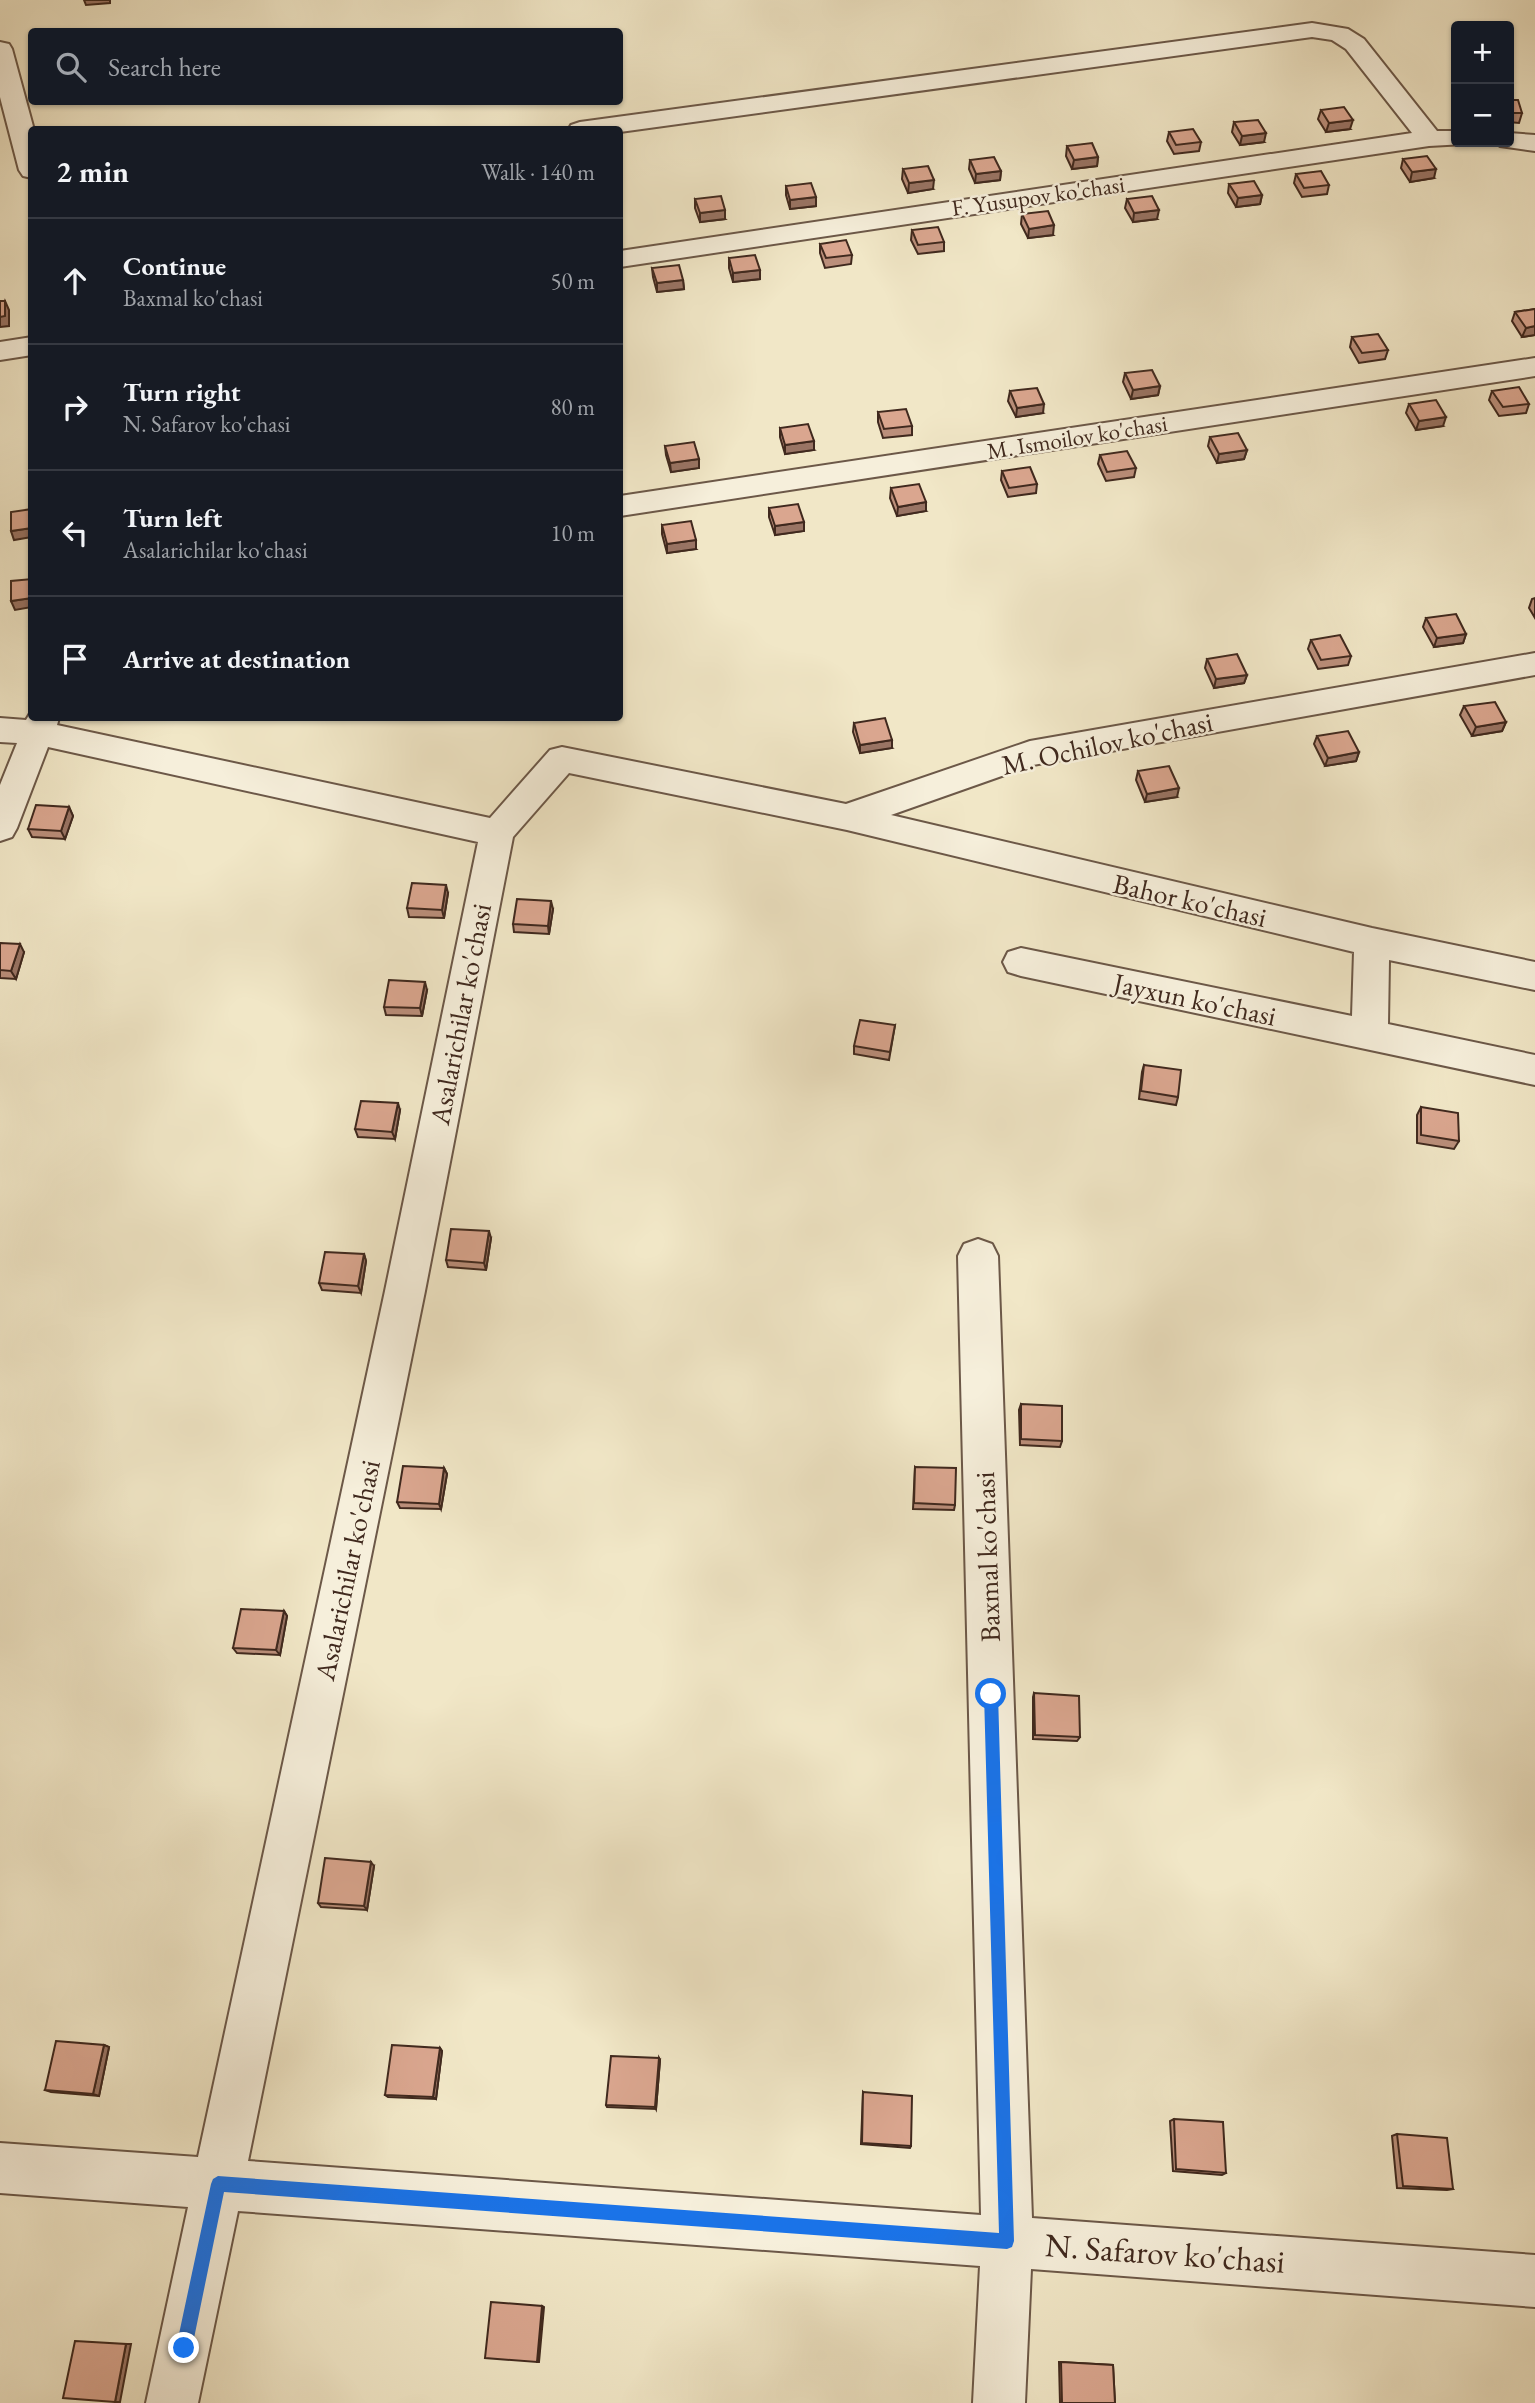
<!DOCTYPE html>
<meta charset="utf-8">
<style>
:root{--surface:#171b24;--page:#242831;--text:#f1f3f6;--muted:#9ea1a6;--line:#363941}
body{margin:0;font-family:"EB Garamond",serif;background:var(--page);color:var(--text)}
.controls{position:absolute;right:21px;top:21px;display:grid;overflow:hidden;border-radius:7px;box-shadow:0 2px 5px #0004}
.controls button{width:63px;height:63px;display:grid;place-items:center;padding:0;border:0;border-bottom:2px solid var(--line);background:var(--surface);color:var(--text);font:35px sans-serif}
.stop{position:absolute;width:21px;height:21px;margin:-16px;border:5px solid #1a73e8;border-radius:50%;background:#fff}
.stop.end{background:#1a73e8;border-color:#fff;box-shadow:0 2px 7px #0008}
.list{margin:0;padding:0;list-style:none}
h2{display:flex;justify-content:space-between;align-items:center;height:91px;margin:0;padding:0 28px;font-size:30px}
h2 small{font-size:23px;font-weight:400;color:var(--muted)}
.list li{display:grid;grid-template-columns:46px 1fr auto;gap:21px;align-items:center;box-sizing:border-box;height:126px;padding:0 28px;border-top:2px solid var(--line)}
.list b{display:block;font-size:26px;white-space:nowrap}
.list p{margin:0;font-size:23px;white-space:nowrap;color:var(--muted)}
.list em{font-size:23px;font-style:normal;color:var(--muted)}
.icon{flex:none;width:38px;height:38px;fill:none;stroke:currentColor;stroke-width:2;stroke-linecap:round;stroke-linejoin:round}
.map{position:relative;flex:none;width:1535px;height:2403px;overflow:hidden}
.search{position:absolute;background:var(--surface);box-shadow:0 2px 5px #0004;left:28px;top:28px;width:595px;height:77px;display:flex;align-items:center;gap:18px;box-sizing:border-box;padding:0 24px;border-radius:7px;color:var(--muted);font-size:26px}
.panel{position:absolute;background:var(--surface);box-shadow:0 2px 5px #0004;left:28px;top:126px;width:595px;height:595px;border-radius:7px}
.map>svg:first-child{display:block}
</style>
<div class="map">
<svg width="1535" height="2403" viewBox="0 0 1535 2403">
<rect width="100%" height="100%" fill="#f1e7c7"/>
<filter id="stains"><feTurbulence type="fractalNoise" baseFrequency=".00286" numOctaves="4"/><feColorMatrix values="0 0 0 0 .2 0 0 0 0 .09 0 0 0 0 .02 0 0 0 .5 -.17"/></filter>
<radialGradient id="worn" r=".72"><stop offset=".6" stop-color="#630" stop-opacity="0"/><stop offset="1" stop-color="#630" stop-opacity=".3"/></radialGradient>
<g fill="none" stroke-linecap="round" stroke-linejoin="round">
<g stroke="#6c5848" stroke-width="4">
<path id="minor" d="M 1312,23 L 1348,29 L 1364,39 L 1437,131 L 1456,131 L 1456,142 L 1467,142 L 1465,144 L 1429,146 L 620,267 L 620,251 L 1412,133 L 1346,49 L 1332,40 L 1312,37 L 620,132 L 620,130 L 568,130 L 571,125 L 580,122 Z
M 0,42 L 9,44 L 12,49 L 34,130 L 32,130 L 32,178 L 23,176 L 19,170 L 0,97 Z
M 1509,133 L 1535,135 L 1535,151 L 1500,146 L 1497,142 L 1509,142 Z
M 32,337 L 32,355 L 0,360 L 0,342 Z
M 1535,358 L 1535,376 L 620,516 L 620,496 Z
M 1535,653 L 1535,675 L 1033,765 L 891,815 L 1372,928 L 1535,962 L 1535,990 L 1389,960 L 1388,1024 L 1535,1055 L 1535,1085 L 1021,976 L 1008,972 L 1003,962 L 1008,952 L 1021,948 L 1352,1016 L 1354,952 L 847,830 L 569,773 L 513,837 L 425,1291 L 248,2161 L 981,2215 L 958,1256 L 964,1244 L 978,1239 L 992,1244 L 998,1256 L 1032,2218 L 1535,2255 L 1535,2307 L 1031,2269 L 1025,2403 L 973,2403 L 980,2266 L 238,2211 L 198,2403 L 146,2403 L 188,2207 L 0,2193 L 0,2143 L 198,2157 L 385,1291 L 478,842 L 48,747 L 17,828 L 12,837 L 0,841 L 0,785 L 17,743 L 0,742 L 0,718 L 26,720 L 32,710 L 32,718 L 59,718 L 57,725 L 490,818 L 550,750 L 562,747 L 846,804 L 1030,741 Z"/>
</g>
<use href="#minor" fill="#f6efdb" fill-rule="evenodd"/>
</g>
<path fill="#bb8f7b" stroke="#40291e" stroke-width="2" d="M 1509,100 L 1522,113 L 1519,123 L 1509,122 Z
M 1321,110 L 1350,129 L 1326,132 L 1318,119 Z
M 1234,122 L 1264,142 L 1240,145 L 1232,132 Z
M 1169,132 L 1201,142 L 1199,151 L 1174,154 L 1167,141 Z
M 1067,146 L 1098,157 L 1097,166 L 1072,169 L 1066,156 Z
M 1403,159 L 1434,178 L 1410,182 L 1401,168 Z
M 970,160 L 1001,171 L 1000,180 L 975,183 L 969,169 Z
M 903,169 L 933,189 L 908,193 L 902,179 Z
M 1296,174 L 1329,185 L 1327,194 L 1302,197 L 1294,183 Z
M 1229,184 L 1262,195 L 1260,204 L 1236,207 L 1228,193 Z
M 786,186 L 816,197 L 816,206 L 790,209 L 786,195 Z
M 695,199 L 725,219 L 700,222 L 695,208 Z
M 1127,199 L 1157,219 L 1133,222 L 1125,208 Z
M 1022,214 L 1053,235 L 1028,238 L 1021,224 Z
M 912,230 L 944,242 L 944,251 L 918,254 L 911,240 Z
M 820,244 L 852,255 L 851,264 L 825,268 L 820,253 Z
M 729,258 L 760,270 L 760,279 L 733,282 L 729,268 Z
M 652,268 L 683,280 L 684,289 L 657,292 L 653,277 Z
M 1535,309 L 1535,335 L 1522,337 L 1512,321 L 1515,312 Z
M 1352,337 L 1388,350 L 1385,359 L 1359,363 L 1350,347 Z
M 1125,373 L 1160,386 L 1158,395 L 1131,399 L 1123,382 Z
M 1010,391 L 1043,413 L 1016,417 L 1008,401 Z
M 1492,391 L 1529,404 L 1526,413 L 1499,416 L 1489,400 Z
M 1409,404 L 1443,426 L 1416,430 L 1406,413 Z
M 878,412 L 912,426 L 912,435 L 883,438 L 878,422 Z
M 780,428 L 814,450 L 785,454 L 780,437 Z
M 1210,437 L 1247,450 L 1244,459 L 1217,463 L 1208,446 Z
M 665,446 L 699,459 L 699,468 L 671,472 L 666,455 Z
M 1100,455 L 1136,468 L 1134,477 L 1106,481 L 1098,464 Z
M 1002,471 L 1037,484 L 1036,493 L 1008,497 L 1001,480 Z
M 891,488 L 926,511 L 897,516 L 890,498 Z
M 769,508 L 804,522 L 804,531 L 775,535 L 769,517 Z
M 662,525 L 696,549 L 667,553 L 662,534 Z
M 1535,598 L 1535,618 L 1529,608 L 1532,599 Z
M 1426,618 L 1466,634 L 1463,643 L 1434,647 L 1423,627 Z
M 1311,640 L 1351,656 L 1348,665 L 1318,669 L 1308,649 Z
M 1207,659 L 1247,675 L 1244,683 L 1214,688 L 1205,668 Z
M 1464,706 L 1506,722 L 1502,731 L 1472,736 L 1460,715 Z
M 854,723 L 892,748 L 860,753 L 853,732 Z
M 1317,736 L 1359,752 L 1356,761 L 1325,766 L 1314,744 Z
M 1138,771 L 1177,797 L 1145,802 L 1136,780 Z
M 69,807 L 73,816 L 65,839 L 32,837 L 28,829 Z
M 448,893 L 444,918 L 409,917 L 407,908 Z
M 553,909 L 549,934 L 514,932 L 513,924 Z
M 0,943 L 24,952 L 16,979 L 0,978 Z
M 427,990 L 422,1016 L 386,1015 L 384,1007 Z
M 895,1025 L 889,1060 L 854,1054 L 854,1046 Z
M 1144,1065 L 1178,1097 L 1176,1105 L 1139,1099 L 1142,1072 Z
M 1421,1107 L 1459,1141 L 1454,1149 L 1417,1143 L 1417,1115 Z
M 400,1110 L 395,1139 L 358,1137 L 355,1129 Z
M 491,1238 L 486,1270 L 448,1267 L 446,1260 Z
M 364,1254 L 366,1261 L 361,1293 L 322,1290 L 319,1283 Z
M 1021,1404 L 1062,1441 L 1060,1447 L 1020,1445 L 1019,1410 Z
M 915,1467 L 955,1505 L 954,1510 L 913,1509 Z
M 444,1468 L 447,1474 L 441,1509 L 400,1508 L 397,1502 Z
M 284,1611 L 287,1616 L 280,1655 L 237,1653 L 233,1648 Z
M 1034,1693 L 1080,1737 L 1077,1741 L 1033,1739 L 1033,1697 Z
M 374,1866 L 367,1910 L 321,1907 L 318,1903 Z
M 104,2045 L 109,2047 L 99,2096 L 51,2092 L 45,2090 Z
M 440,2048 L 442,2051 L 436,2099 L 388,2097 L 385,2095 Z
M 660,2060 L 656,2109 L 607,2107 L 606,2105 Z
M 863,2092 L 911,2146 L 910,2148 L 861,2144 Z
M 1174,2119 L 1226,2173 L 1222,2175 L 1173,2171 L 1170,2121 Z
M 1397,2134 L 1453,2189 L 1447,2190 L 1397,2188 L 1392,2136 Z
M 1059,2362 L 1113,2365 L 1115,2403 L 1060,2403 Z"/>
<path fill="#997464" stroke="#40291e" stroke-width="2" d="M 84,0 L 110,0 L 110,3 L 86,5 Z
M 1353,120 L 1350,129 L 1326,132 L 1329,123 Z
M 1266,133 L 1264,142 L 1240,145 L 1242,136 Z
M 1098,157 L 1097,166 L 1072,169 L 1074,160 Z
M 1436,169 L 1434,178 L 1410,182 L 1412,172 Z
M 1001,171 L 1000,180 L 975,183 L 976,174 Z
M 934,180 L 933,189 L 908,193 L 909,183 Z
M 1262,195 L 1260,204 L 1236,207 L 1238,198 Z
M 816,197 L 816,206 L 790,209 L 790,200 Z
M 725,210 L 725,219 L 700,222 L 700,213 Z
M 1159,210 L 1157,219 L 1133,222 L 1134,213 Z
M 1054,225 L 1053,235 L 1028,238 L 1029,229 Z
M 760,270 L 760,279 L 733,282 L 733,273 Z
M 683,280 L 684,289 L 657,292 L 657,283 Z
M 5,301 L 9,310 L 9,326 L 0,327 L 0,317 Z
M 1535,326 L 1535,335 L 1522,337 L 1526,328 Z
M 1160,386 L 1158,395 L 1131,399 L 1133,390 Z
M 1044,404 L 1043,413 L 1016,417 L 1017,408 Z
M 1446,417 L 1443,426 L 1416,430 L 1419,421 Z
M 814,441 L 814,450 L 785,454 L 785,445 Z
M 1247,450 L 1244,459 L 1217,463 L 1219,454 Z
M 699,459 L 699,468 L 671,472 L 670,463 Z
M 926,502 L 926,511 L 897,516 L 898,507 Z
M 804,522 L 804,531 L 775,535 L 775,526 Z
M 32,528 L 32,537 L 14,540 L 11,531 Z
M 696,540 L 696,549 L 667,553 L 667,544 Z
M 32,598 L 32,607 L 15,610 L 11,601 Z
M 1466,634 L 1463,643 L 1434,647 L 1437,638 Z
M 1247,675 L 1244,683 L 1214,688 L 1216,679 Z
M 1506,722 L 1502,731 L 1472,736 L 1476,727 Z
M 892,740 L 892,748 L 860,753 L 860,745 Z
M 1359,752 L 1356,761 L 1325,766 L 1328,758 Z
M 1179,788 L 1177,797 L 1145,802 L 1147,794 Z
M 69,807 L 73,816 L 65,839 L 61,831 Z
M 446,885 L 448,893 L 444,918 L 442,910 Z
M 551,901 L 553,909 L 549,934 L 548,926 Z
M 20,944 L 24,952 L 16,979 L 11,971 Z
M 425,982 L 427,990 L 422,1016 L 420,1008 Z
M 398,1103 L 400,1110 L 395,1139 L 392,1132 Z
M 489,1231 L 491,1238 L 486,1270 L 484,1263 Z
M 364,1254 L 366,1261 L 361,1293 L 358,1286 Z
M 444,1468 L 447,1474 L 441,1509 L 439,1504 Z
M 284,1611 L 287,1616 L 280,1655 L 276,1650 Z
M 371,1862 L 374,1866 L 367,1910 L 364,1906 Z
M 104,2045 L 109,2047 L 99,2096 L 93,2094 Z
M 440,2048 L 442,2051 L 436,2099 L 433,2097 Z
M 659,2058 L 660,2060 L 656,2109 L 655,2107 Z
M 542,2306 L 544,2307 L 539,2362 L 537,2362 Z
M 126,2344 L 131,2344 L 120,2402 L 115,2402 Z"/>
<path fill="#daa68f" stroke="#40291e" stroke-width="2" d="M 1509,100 L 1518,100 L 1522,113 L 1509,113 Z
M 1344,107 L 1353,120 L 1329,123 L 1321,110 Z
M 1258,120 L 1266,133 L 1242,136 L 1234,122 Z
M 1193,129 L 1201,142 L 1176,145 L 1169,132 Z
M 1092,143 L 1098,157 L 1074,160 L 1067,146 Z
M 1427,156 L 1436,169 L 1412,172 L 1403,159 Z
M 994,157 L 1001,171 L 976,174 L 970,160 Z
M 928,166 L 934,180 L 909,183 L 903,169 Z
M 1321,171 L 1329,185 L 1304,188 L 1296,174 Z
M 1254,181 L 1262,195 L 1238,198 L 1229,184 Z
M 811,183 L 816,197 L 790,200 L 786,186 Z
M 721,196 L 725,210 L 700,213 L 695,199 Z
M 1152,196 L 1159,210 L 1134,213 L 1127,199 Z
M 1048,211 L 1054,225 L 1029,229 L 1022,214 Z
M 938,227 L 944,242 L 918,245 L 912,230 Z
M 846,240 L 852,255 L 826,258 L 820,244 Z
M 755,255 L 760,270 L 733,273 L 729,258 Z
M 679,265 L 683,280 L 657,283 L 652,268 Z
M 0,301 L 5,301 L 5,316 L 0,317 Z
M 1535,309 L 1535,326 L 1526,328 L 1515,312 Z
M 1378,334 L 1388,350 L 1362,353 L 1352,337 Z
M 1152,370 L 1160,386 L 1133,390 L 1125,373 Z
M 1519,387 L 1529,404 L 1503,407 L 1492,391 Z
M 1037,388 L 1044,404 L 1017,408 L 1010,391 Z
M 1436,400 L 1446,417 L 1419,421 L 1409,404 Z
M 906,409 L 912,426 L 884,429 L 878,412 Z
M 808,424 L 814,441 L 785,445 L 780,428 Z
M 1238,433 L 1247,450 L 1219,454 L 1210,437 Z
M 694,442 L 699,459 L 670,463 L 665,446 Z
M 1127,451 L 1136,468 L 1107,472 L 1100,455 Z
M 1030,467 L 1037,484 L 1009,488 L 1002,471 Z
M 919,484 L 926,502 L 898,507 L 891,488 Z
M 798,504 L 804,522 L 775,526 L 769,508 Z
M 32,509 L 32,528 L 11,531 L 11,512 Z
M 691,521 L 696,540 L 667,544 L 662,525 Z
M 32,579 L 32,598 L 11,601 L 11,581 Z
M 1456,614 L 1466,634 L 1437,638 L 1426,618 Z
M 1340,635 L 1351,656 L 1321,660 L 1311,640 Z
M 1237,654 L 1247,675 L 1216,679 L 1207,659 Z
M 1495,702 L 1506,722 L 1476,727 L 1464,706 Z
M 885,718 L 892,740 L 860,745 L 854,723 Z
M 1348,731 L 1359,752 L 1328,758 L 1317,736 Z
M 1169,766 L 1179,788 L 1147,794 L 1138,771 Z
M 36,805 L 69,807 L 61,831 L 28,829 Z
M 412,883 L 446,885 L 442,910 L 407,908 Z
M 517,899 L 551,901 L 548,926 L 513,924 Z
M 0,943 L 20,944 L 11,971 L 0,970 Z
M 389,980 L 425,982 L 420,1008 L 384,1007 Z
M 860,1020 L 895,1025 L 890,1052 L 854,1046 Z
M 1144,1065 L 1181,1070 L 1178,1097 L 1141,1091 Z
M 361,1101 L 398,1103 L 392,1132 L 355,1129 Z
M 1421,1107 L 1458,1113 L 1459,1141 L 1421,1135 Z
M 451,1229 L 489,1231 L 484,1263 L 446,1260 Z
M 325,1252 L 364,1254 L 358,1286 L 319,1283 Z
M 1021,1404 L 1062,1406 L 1062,1441 L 1021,1439 Z
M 403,1466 L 444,1468 L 439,1504 L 397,1502 Z
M 915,1467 L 956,1468 L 955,1505 L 914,1503 Z
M 241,1609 L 284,1611 L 276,1650 L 233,1648 Z
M 1034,1693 L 1079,1696 L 1080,1737 L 1035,1735 Z
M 325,1858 L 371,1862 L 364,1906 L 318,1903 Z
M 56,2041 L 104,2045 L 93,2094 L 45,2090 Z
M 392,2045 L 440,2048 L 433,2097 L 385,2095 Z
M 611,2056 L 659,2058 L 655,2107 L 606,2105 Z
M 863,2092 L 912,2096 L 911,2146 L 862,2143 Z
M 1174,2119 L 1223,2122 L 1226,2173 L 1176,2169 Z
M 1397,2134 L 1447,2138 L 1453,2189 L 1403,2186 Z
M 491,2302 L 542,2306 L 537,2362 L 485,2358 Z
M 75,2341 L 126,2344 L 115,2402 L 63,2398 Z
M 1061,2362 L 1113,2365 L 1115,2403 L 1062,2403 Z"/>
<path fill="#1a73e8" d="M 991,1688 L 998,1694 L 1014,2241 L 1012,2247 L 1007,2249 L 224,2192 L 192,2348 L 189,2354 L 184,2356 L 178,2354 L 176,2348 L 211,2184 L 213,2179 L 218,2176 L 999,2233 L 984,1694 Z"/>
<g text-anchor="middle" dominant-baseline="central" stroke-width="5" stroke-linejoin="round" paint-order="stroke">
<g font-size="23" fill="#40291e" stroke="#f6efdb">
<text transform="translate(1038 196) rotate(-8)">F. Yusupov ko'chasi</text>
<text transform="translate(1077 437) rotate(-9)">M. Ismoilov ko'chasi</text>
</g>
<g font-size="28" fill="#40291e" stroke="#f6efdb">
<text transform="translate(1107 743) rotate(-12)">M. Ochilov ko'chasi</text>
<text transform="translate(1190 900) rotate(13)">Bahor ko'chasi</text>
<text transform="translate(1195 999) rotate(12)">Jayxun ko'chasi</text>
<text transform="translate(460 1014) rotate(-79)">Asalarichilar ko'chasi</text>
<text transform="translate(987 1557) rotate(-92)">Baxmal ko'chasi</text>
<text transform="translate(347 1570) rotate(-78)">Asalarichilar ko'chasi</text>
</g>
<g font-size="33" fill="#40291e" stroke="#f6efdb">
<text transform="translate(1165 2253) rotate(4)">N. Safarov ko'chasi</text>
</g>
</g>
<rect width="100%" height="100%" filter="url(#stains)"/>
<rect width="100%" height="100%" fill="url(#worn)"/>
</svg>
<div class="controls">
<button>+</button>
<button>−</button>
</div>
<div class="stop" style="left:991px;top:1694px"></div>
<div class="stop end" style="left:184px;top:2348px"></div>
<div class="search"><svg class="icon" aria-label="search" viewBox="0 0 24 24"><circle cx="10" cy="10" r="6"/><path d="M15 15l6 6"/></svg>Search here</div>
<section class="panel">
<h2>2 min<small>Walk · 140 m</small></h2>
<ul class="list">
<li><svg class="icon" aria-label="ahead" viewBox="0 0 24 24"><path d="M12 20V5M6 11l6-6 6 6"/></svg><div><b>Continue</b><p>Baxmal ko'chasi</p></div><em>50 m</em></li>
<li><svg class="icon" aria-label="right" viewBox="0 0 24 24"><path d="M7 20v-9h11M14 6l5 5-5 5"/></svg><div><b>Turn right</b><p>N. Safarov ko'chasi</p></div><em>80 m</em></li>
<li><svg class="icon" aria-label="left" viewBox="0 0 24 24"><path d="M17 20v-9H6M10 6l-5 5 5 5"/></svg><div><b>Turn left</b><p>Asalarichilar ko'chasi</p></div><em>10 m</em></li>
<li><svg class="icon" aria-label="arrive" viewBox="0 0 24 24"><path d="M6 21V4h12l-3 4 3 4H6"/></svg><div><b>Arrive at destination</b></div></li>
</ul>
</section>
</div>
